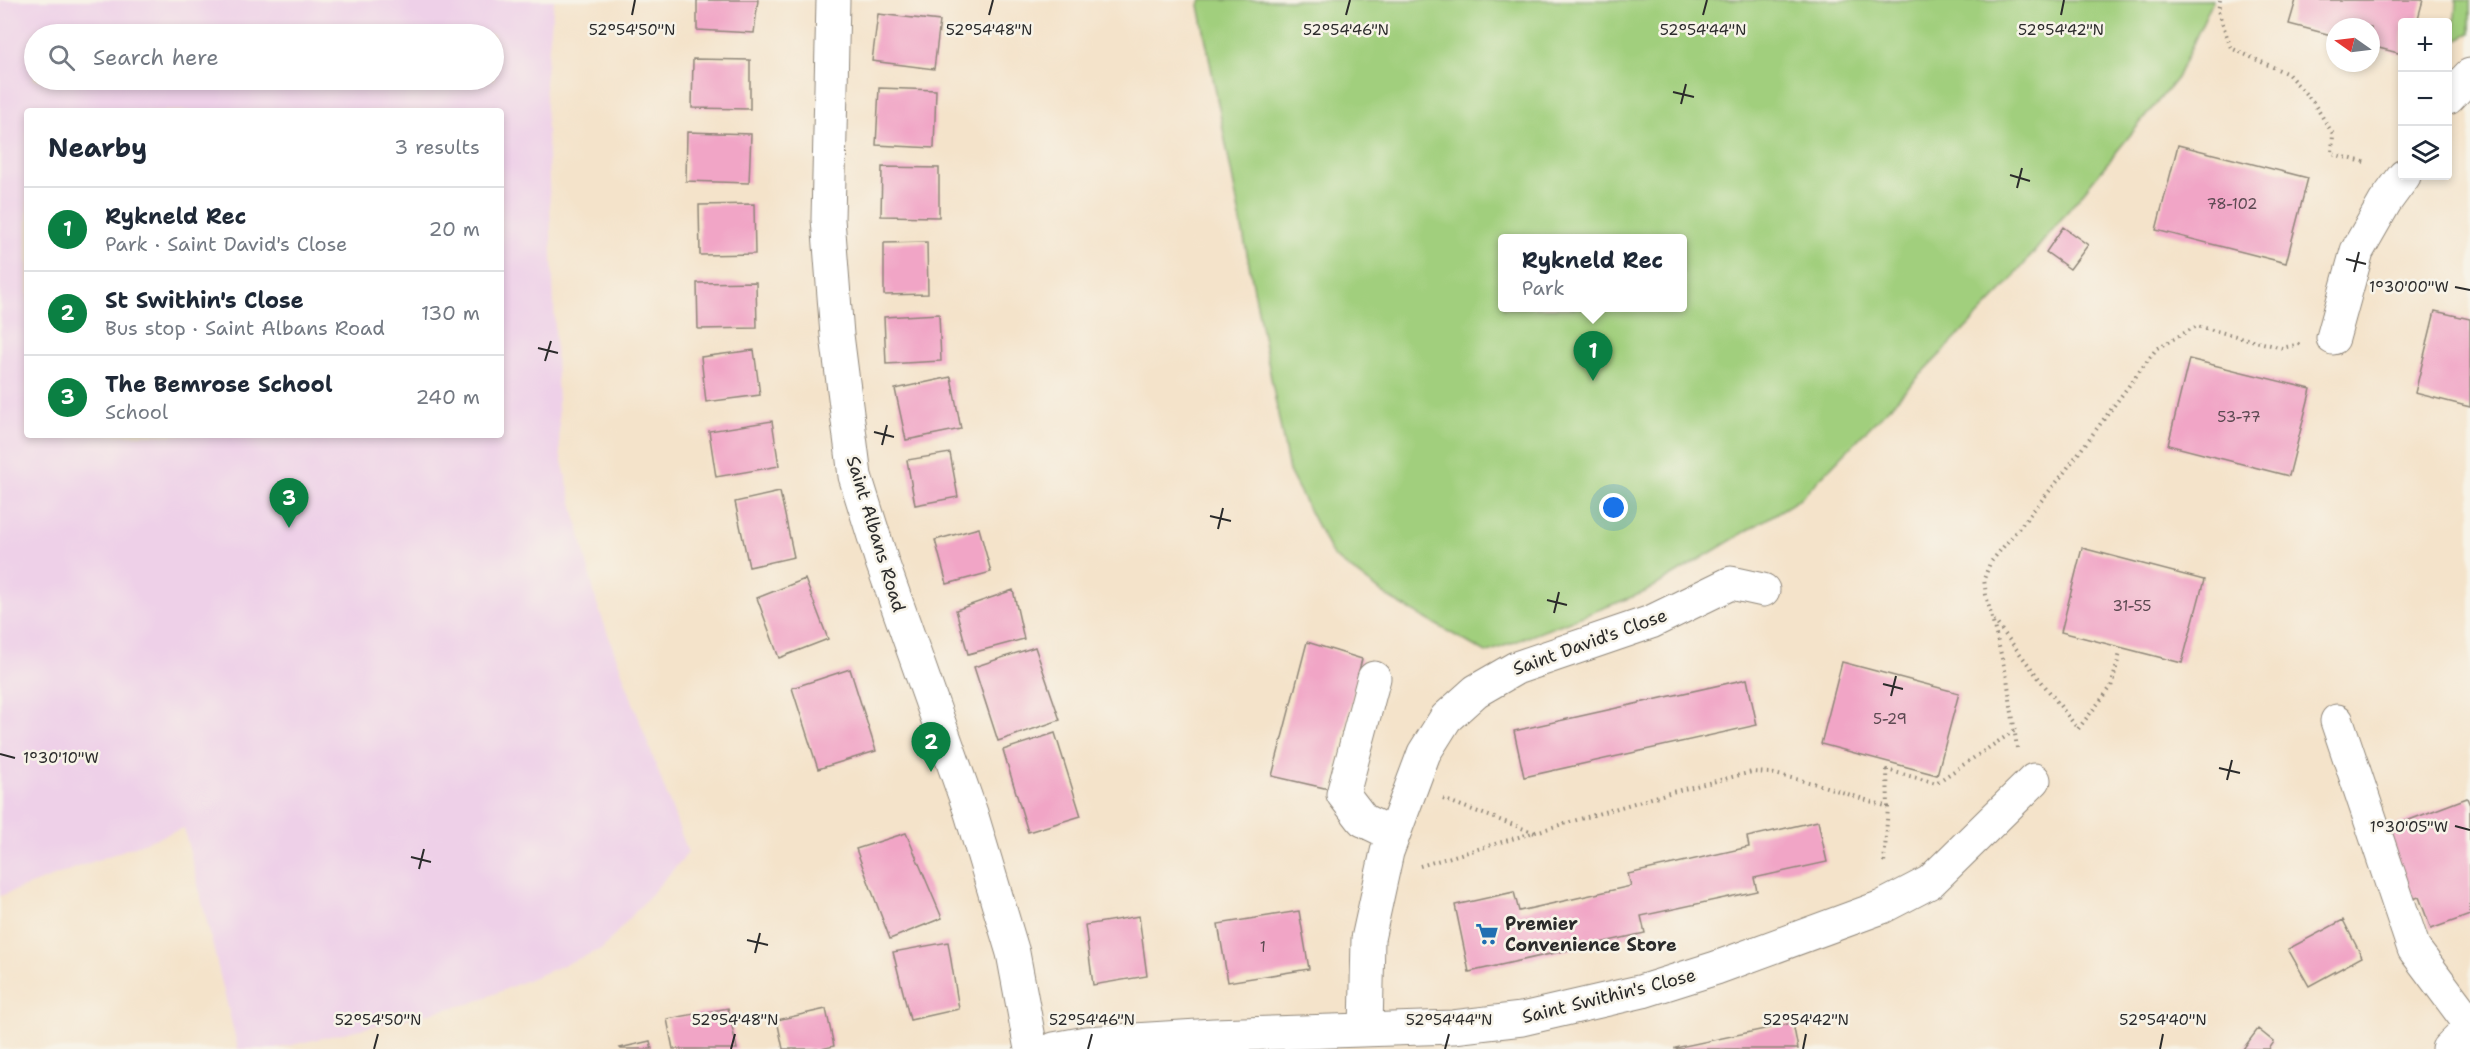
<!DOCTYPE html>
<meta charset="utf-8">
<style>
:root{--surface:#fff;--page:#f2f2f3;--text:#1f2937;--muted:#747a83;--line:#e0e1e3;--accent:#0b8043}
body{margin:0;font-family:"Shantell Sans",sans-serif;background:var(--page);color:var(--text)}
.controls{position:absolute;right:18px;top:18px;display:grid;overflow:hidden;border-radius:6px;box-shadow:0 3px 9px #0003}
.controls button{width:54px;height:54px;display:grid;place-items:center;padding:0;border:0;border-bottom:2px solid var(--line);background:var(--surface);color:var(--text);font:30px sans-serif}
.compass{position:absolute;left:2326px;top:18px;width:54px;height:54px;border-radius:50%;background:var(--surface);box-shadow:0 3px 9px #0003;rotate:284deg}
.you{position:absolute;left:1614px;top:508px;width:21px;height:21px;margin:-15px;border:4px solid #fff;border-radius:50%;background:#1a73e8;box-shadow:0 0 0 9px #1a73e833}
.badge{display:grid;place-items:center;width:39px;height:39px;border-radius:50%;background:var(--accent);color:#fff;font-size:20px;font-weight:700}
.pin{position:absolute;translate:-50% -50px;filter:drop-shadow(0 2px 3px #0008)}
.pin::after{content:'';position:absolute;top:32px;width:21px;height:18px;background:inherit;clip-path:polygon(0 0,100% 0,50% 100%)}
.popup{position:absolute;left:1498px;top:234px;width:189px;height:78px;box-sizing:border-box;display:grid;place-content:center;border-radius:6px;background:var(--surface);filter:drop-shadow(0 2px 4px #0005);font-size:20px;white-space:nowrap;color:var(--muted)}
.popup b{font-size:22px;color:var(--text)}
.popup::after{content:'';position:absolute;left:50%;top:100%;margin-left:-12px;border:12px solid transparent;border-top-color:var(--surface)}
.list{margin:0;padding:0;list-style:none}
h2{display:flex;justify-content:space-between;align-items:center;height:78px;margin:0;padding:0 24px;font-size:26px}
h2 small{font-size:20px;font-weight:400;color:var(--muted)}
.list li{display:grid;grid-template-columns:39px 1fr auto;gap:18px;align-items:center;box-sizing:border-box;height:84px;padding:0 24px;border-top:2px solid var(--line)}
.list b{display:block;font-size:22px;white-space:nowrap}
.list p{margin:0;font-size:20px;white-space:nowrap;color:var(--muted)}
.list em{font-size:20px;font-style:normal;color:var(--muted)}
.icon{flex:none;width:33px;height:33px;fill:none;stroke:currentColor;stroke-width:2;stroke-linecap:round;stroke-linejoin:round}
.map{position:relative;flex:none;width:2470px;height:1049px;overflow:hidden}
.search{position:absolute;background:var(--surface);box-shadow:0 3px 9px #0003;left:24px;top:24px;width:480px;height:66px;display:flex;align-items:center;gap:15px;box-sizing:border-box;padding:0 21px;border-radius:33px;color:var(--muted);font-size:22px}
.panel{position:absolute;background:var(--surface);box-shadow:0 3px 9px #0003;left:24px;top:108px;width:480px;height:330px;border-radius:6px}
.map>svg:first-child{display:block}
</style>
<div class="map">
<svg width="2470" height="1049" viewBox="0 0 2470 1049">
<rect width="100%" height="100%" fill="#f7f3e8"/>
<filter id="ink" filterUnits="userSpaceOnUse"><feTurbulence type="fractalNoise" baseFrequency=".0167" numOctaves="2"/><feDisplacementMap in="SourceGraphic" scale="12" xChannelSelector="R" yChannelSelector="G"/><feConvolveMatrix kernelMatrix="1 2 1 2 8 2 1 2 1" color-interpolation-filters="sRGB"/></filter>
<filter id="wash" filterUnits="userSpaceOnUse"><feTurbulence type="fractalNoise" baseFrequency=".008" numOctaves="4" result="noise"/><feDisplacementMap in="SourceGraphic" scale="24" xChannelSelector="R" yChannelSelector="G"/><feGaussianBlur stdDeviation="1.35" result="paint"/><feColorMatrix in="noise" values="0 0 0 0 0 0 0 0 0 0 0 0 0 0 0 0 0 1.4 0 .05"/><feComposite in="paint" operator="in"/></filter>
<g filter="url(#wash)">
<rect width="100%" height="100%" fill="#f4e3ca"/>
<path fill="#eed0e8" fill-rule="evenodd" d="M 0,0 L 554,0 L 545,83 L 560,453 L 597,604 L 688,853 L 602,949 L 472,1003 L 275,1049 L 238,1049 L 184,828 L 0,896 ZM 34,34 L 494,34 L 494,80 L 34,80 ZM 27,111 L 501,111 L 501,435 L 27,435 Z"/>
<path fill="#a1cf7d" stroke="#667d54" stroke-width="1.5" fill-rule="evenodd" d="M 1201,0 L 2213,0 L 2177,78 L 2003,290 L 1800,499 L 1645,592 L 1486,653 L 1391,599 L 1333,556 L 1289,471 L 1199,5 ZM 1503,238 L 1683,238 L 1683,308 L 1503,308 Z
M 2456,0 L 2470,0 L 2470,33 L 2454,41 Z"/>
<g id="blocks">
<path fill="#f1a5c6" d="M 697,0 L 758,0 L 754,33 L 697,30 Z
M 2296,0 L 2423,0 L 2417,22 L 2402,22 L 2402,54 L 2371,46 L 2371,27 L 2335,27 L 2335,36 L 2289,24 Z
M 878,14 L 940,21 L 934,69 L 872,61 Z
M 693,59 L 750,60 L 750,109 L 692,108 Z
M 879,88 L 936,90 L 934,148 L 876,145 Z
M 687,132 L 751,134 L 749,183 L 686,181 Z
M 2178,145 L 2308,178 L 2286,263 L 2156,230 Z
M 882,167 L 939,168 L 939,217 L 881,216 Z
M 754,204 L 755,254 L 700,255 L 699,205 Z
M 2063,227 L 2088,245 L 2070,269 L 2046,252 Z
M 927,242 L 928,294 L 884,295 L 884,243 Z
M 756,282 L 757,328 L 698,329 L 697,283 Z
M 2435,311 L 2470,319 L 2470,407 L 2415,393 Z
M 939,314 L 941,361 L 886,364 L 884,317 Z
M 754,350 L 760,395 L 706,402 L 701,357 Z
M 2189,359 L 2311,389 L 2289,476 L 2168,445 Z
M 951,377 L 961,429 L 906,440 L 895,389 Z
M 772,421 L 779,466 L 716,477 L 709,431 Z
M 950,453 L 958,497 L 915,505 L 907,460 Z
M 780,492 L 794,557 L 749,567 L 735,502 Z
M 979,528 L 991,572 L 947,584 L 935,540 Z
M 2082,548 L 2204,580 L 2182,663 L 2061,632 Z
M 805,579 L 828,639 L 779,658 L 757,598 Z
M 1013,590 L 1024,639 L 968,654 L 956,610 Z
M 1307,642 L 1362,659 L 1329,789 L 1272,776 Z
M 1035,647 L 1060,720 L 998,741 L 974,667 Z
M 1842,662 L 1959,693 L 1937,775 L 1821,744 Z
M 850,669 L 876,751 L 818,769 L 792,688 Z
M 1747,679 L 1757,725 L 1524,777 L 1514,731 Z
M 1055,733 L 1081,816 L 1028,832 L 1003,750 Z
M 2467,798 L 2470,805 L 2470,915 L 2431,929 L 2419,897 L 2406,901 L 2380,831 Z
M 1818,821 L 1827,862 L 1754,878 L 1757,891 L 1641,916 L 1645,933 L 1469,972 L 1455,905 L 1514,892 L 1519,911 L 1631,886 L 1628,874 L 1749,847 L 1747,837 Z
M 906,833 L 942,918 L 890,939 L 856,849 Z
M 1299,911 L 1309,969 L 1228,982 L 1218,924 Z
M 1139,916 L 1147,976 L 1093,985 L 1085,925 Z
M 2343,920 L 2362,957 L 2309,986 L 2288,949 Z
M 948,942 L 959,1009 L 910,1020 L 893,952 Z
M 728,1008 L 737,1049 L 673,1049 L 667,1019 Z
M 826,1009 L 834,1046 L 822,1049 L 783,1049 L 777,1020 Z
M 1793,1023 L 1798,1049 L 1675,1049 L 1675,1048 Z
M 2258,1029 L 2274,1042 L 2269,1049 L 2243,1049 Z
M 650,1041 L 652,1049 L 621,1049 L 620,1048 Z"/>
</g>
</g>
<g filter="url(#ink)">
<use href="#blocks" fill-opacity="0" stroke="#90877a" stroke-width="1.5"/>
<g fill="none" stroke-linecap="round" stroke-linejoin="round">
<g stroke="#90877a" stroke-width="35">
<path id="minor" d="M 833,0 L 828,219 L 837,335 L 855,476 L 882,562 L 971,813 L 1013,953 L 1031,1049
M 2448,98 L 2470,75
M 2333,338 L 2357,251 L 2385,202 L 2404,176
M 1374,678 L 1343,794 L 1363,820 L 1392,834
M 2337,721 L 2414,949 L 2470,1024
M 1366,1029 L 1368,939 L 1387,852 L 1424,753 L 1446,718 L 1476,691 L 1516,668 L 1651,622 L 1731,583 L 1763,590
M 1054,1049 L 1086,1043 L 1214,1035 L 1453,1027 L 1522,1019 L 1643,991 L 1716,968 L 1882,907 L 1930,882 L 2034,780
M 2448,1049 L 2470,1027"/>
</g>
<path stroke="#90877a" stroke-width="4" stroke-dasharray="1.5 4.5" stroke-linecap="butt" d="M 2220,0 L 2218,11 L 2231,48 L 2288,74 L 2313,102 L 2333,134 L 2332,154 L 2368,163
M 1994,620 L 2078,729 L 2111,687 L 2120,653
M 2017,748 L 2007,678 L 1986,595 L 1984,579 L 1990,563 L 2060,478 L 2157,348 L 2197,326 L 2282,348 L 2300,344
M 1443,799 L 1535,833
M 1888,807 L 1887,770 L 1936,783 L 2014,731
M 1420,866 L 1672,792 L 1752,772 L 1770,773 L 1817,784 L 1888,807 L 1884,864"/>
<use href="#minor" stroke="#fff" stroke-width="33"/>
</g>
</g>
<path fill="none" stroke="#2b2b2b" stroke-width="2" d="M 632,15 L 635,0M 989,15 L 993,0M 1346,15 L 1350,0M 1703,15 L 1707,0M 2061,15 L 2064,0M 1673,92 L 1694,97M 1681,104 L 1686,84M 2010,175 L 2030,181M 2017,188 L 2022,168M 2346,259 L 2366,264M 2354,272 L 2359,252M 2455,287 L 2470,290M 538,348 L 558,353M 545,361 L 551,341M 874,432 L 894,437M 882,445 L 887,425M 1210,516 L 1231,521M 1218,529 L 1223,508M 1547,600 L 1567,605M 1554,613 L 1559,592M 1883,684 L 1903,689M 1891,696 L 1896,676M 0,754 L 15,758M 2219,768 L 2240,773M 2227,780 L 2232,760M 2455,826 L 2470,830M 411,857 L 431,862M 419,869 L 424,849M 747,940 L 768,945M 755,953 L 760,933M 374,1049 L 378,1034M 731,1049 L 735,1034M 1088,1049 L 1092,1034M 1445,1049 L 1449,1034M 1803,1049 L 1806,1034M 2160,1049 L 2163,1034"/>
<defs>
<g id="supermarket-bare" transform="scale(1.8)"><path d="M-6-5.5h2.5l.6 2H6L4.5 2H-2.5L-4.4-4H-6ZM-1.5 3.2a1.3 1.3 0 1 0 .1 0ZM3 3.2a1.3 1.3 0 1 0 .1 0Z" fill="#1f6fb2" stroke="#f7f3e8" stroke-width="2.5" paint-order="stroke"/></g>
</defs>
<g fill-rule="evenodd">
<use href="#supermarket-bare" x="1487" y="934"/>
</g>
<g text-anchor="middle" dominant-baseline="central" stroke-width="5" stroke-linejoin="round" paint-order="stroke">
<g font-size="15" fill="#5c4a52">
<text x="2232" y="204">78-102</text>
<text x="2239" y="417">53-77</text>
<text x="2132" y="606">31-55</text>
<text x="1890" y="719">5-29</text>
<text x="1263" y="947">1</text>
</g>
<g font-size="18" fill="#2b2b2b" stroke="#f7f3e8">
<text transform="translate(876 534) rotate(73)">Saint Albans Road</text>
<text transform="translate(1590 642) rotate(-20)">Saint David's Close</text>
<text transform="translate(1609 996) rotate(-14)">Saint Swithin's Close</text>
</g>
<g font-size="18" font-weight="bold" fill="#2b2b2b" stroke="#f7f3e8" text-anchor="start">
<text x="1505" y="924">Premier<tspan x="1505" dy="21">Convenience Store</tspan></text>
</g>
</g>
<g font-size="15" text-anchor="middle" fill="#2b2b2b" stroke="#f7f3e8" stroke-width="5" stroke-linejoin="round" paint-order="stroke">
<text x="632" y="35">52°54'50"N</text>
<text x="989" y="35">52°54'48"N</text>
<text x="1346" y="35">52°54'46"N</text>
<text x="1703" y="35">52°54'44"N</text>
<text x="2061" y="35">52°54'42"N</text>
<text x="2409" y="292">1°30'00"W</text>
<text x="61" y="763">1°30'10"W</text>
<text x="2409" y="832">1°30'05"W</text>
<text x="378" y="1025">52°54'50"N</text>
<text x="735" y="1025">52°54'48"N</text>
<text x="1092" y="1025">52°54'46"N</text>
<text x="1449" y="1025">52°54'44"N</text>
<text x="1806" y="1025">52°54'42"N</text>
<text x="2163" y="1025">52°54'40"N</text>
</g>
</svg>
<div class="controls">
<button>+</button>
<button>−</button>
<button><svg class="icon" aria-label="layers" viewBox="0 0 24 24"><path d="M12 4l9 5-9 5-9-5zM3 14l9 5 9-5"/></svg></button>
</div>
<svg class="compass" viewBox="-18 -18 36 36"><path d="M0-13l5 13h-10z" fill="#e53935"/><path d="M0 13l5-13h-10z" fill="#747a83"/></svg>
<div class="you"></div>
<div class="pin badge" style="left:1593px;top:381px">1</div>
<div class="popup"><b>Rykneld Rec</b>Park</div>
<div class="pin badge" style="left:931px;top:772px">2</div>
<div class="pin badge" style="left:289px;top:528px">3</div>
<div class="search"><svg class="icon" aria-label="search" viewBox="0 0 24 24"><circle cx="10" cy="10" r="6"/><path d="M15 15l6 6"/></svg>Search here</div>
<section class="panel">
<h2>Nearby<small>3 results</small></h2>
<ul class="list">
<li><span class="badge">1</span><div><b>Rykneld Rec</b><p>Park · Saint David's Close</p></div><em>20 m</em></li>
<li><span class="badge">2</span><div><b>St Swithin's Close</b><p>Bus stop · Saint Albans Road</p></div><em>130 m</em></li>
<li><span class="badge">3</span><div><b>The Bemrose School</b><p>School</p></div><em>240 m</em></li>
</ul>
</section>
</div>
